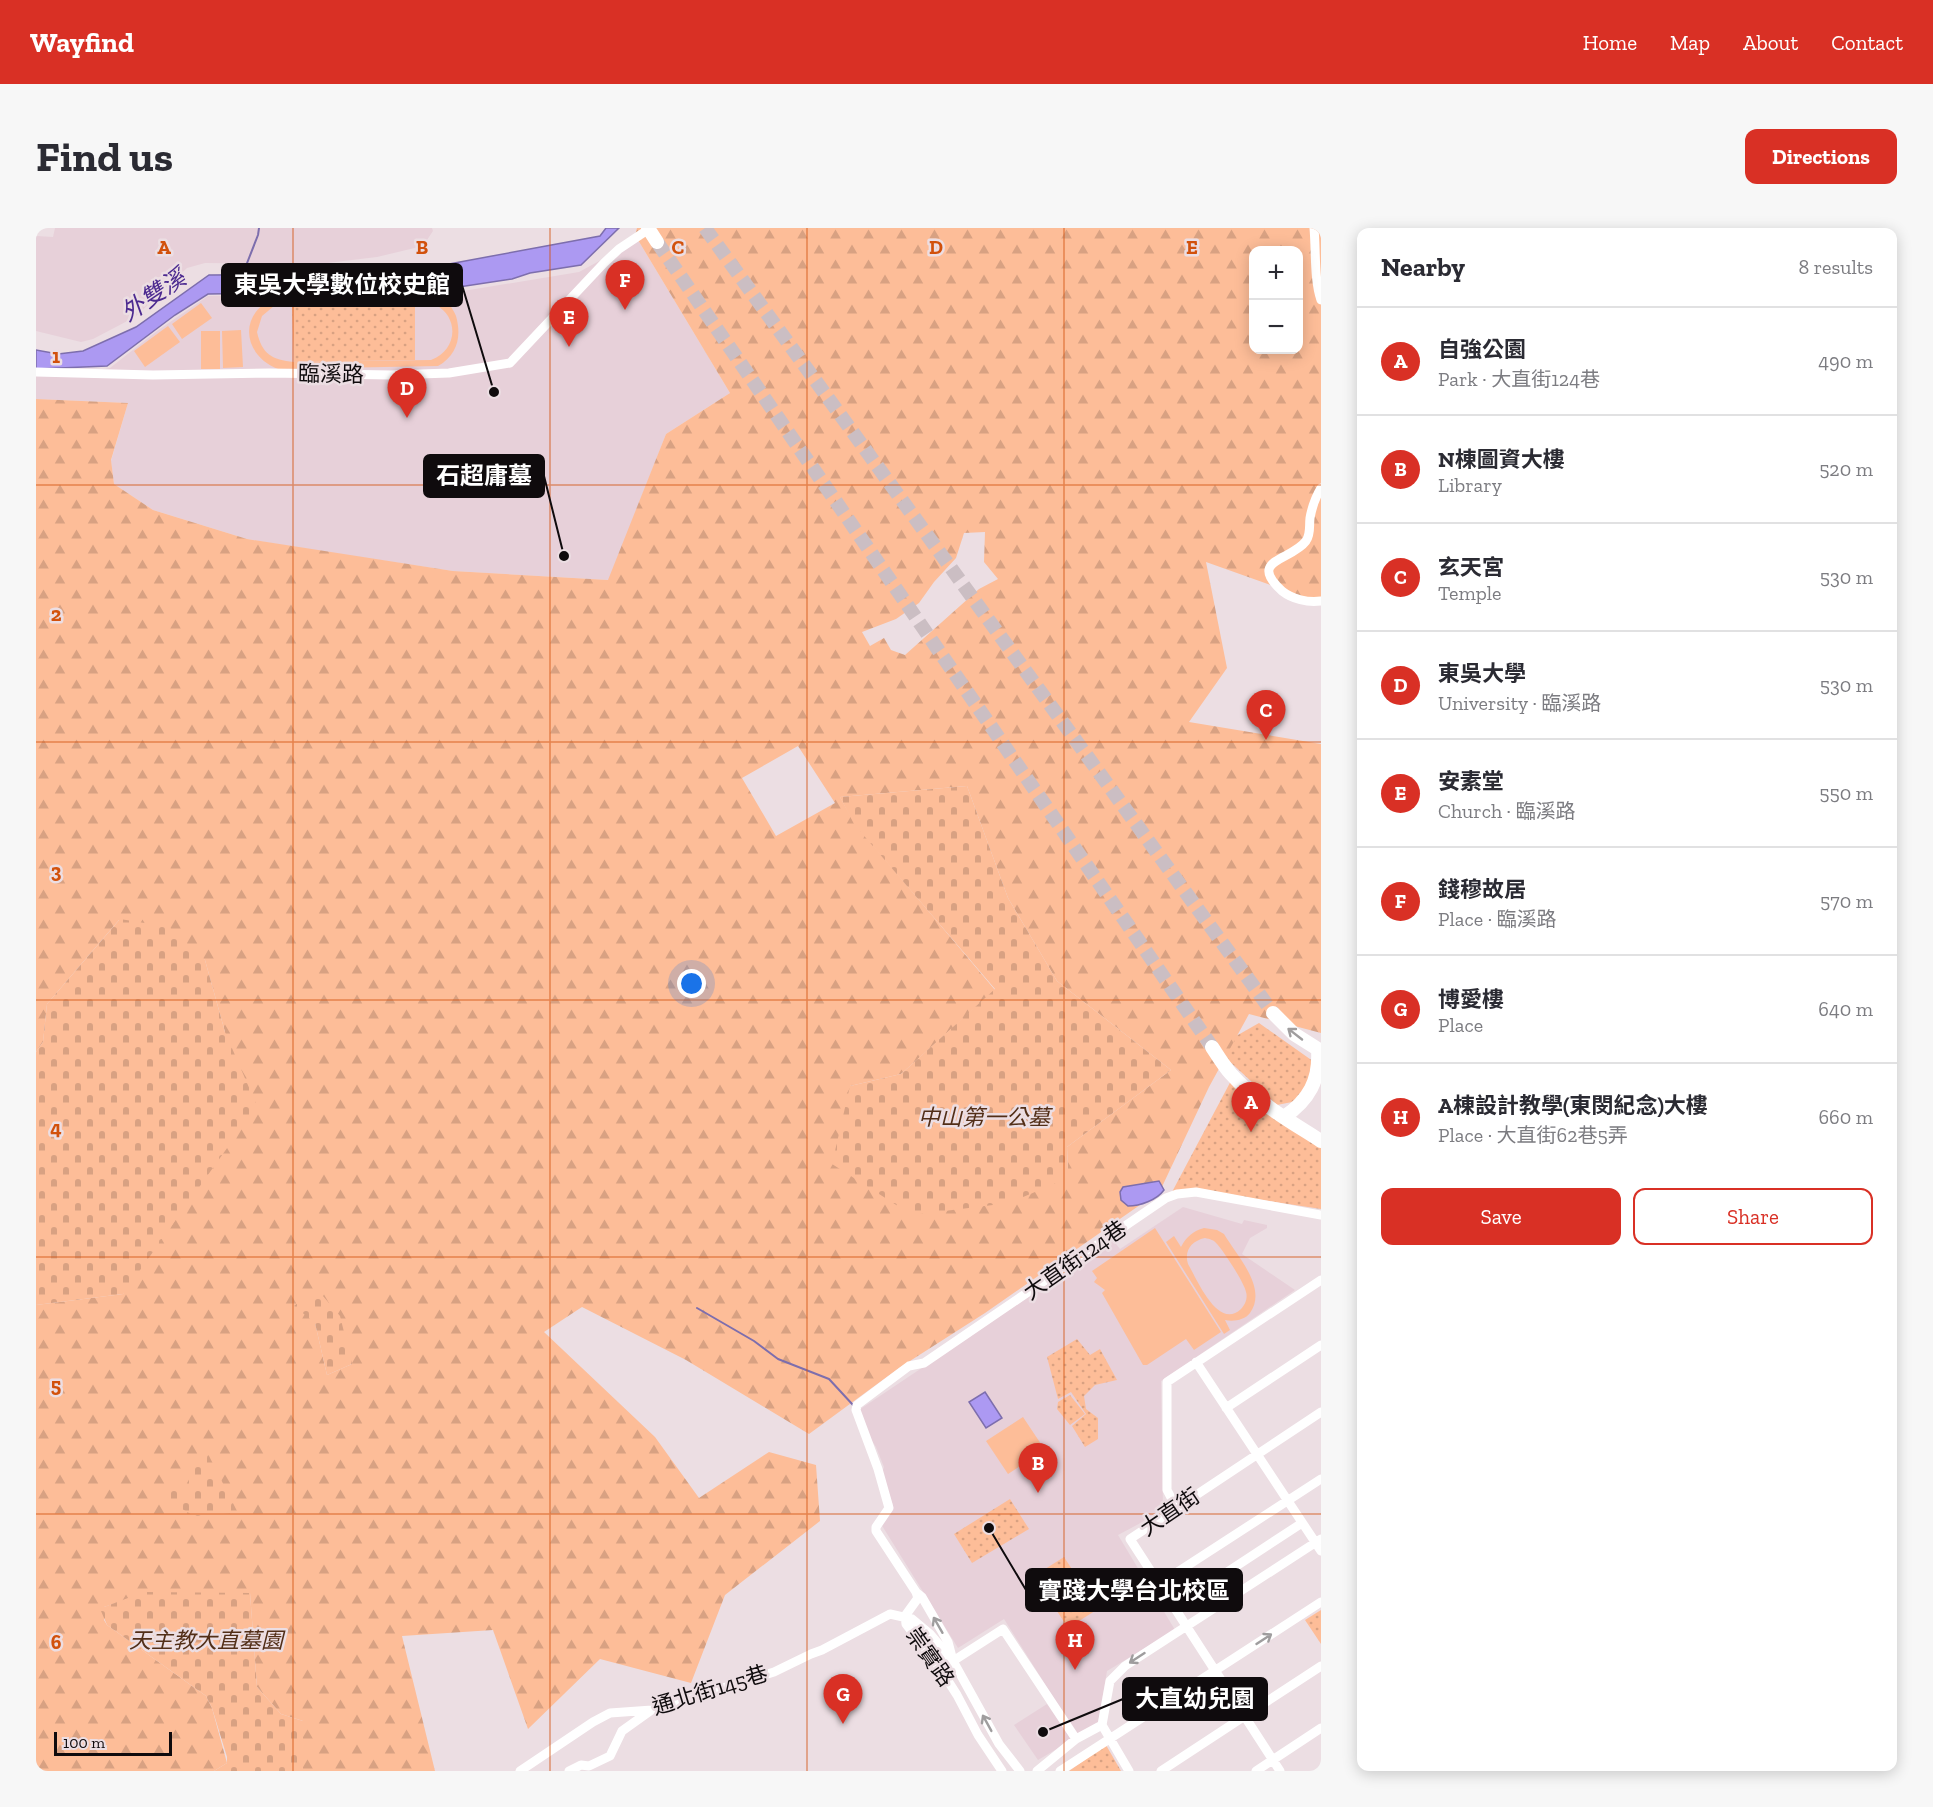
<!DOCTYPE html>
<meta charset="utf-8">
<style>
:root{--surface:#fff;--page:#f7f7f7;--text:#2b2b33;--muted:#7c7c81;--line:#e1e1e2;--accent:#d93025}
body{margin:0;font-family:"Zilla Slab","Noto Sans TC",serif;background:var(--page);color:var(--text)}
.controls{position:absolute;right:18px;top:18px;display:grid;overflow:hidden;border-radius:12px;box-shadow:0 3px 15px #0003}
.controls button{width:54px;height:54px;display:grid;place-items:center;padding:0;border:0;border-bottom:2px solid var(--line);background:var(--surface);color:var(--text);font:30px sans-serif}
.scale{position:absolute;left:18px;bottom:15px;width:118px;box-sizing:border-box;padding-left:6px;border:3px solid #0f0b0d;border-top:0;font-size:16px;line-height:21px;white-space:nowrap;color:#0f0b0d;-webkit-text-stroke:4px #ecdee3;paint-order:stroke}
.you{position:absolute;left:656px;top:756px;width:21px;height:21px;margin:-15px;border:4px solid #fff;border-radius:50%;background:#1a73e8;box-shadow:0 0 0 9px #1a73e833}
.badge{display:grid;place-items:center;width:39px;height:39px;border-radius:50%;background:var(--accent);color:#fff;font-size:20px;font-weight:700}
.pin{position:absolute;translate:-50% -50px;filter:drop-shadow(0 2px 3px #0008)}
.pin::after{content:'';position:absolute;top:32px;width:21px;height:18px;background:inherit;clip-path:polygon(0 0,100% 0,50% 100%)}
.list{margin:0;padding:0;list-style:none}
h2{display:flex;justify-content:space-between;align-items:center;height:78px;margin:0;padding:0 24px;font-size:26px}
h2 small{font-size:20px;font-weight:400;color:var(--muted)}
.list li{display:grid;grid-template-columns:39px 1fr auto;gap:18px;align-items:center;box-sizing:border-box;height:108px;padding:0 24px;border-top:2px solid var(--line)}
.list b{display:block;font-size:22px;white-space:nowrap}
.list p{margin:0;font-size:20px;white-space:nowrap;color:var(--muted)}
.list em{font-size:20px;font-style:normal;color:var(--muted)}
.actions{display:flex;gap:12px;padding:18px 24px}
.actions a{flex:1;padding:14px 0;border:2px solid var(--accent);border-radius:12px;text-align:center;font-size:21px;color:var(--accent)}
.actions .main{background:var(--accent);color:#fff}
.map{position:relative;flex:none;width:1285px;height:1543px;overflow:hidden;border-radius:12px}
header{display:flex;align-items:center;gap:36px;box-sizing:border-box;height:84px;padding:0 30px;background:var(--accent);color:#fff}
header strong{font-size:28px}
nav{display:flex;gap:33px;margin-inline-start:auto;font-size:21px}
.intro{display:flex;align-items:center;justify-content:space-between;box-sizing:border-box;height:144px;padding:0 36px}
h1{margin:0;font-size:42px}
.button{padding:15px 27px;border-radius:12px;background:var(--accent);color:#fff;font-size:21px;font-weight:700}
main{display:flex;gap:36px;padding:0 36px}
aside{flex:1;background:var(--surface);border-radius:12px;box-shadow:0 3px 15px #0003}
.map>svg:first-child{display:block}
</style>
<header>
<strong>Wayfind</strong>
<nav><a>Home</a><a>Map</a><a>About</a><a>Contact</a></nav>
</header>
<div class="intro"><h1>Find us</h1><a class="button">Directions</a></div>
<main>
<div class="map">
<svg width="1285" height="1543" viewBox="0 0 1285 1543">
<defs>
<pattern id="grass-dots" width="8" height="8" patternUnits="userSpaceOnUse" patternTransform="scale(1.5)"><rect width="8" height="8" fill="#fdbd98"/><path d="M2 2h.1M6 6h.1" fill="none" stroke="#d8a182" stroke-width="1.8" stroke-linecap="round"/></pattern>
<pattern id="forest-firs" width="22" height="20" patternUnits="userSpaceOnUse" patternTransform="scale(1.5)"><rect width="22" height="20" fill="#fdbd98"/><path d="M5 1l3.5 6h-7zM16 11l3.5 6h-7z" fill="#d8a182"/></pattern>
<pattern id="cemetery-stones" width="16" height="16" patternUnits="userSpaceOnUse" patternTransform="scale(1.5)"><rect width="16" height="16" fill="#fdbd98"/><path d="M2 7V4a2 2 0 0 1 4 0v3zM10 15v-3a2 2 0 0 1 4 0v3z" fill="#d8a182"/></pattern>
</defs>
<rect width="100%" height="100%" fill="#ecdee3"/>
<path fill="#e7d0d9" d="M 19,0 L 396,0 L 397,3 L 387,18 L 341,29 L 283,36 L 169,35 L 151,40 L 99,89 L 57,111 L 45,114 L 0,103 L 0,8 L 17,9 Z
M 599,7 L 694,165 L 630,206 L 573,352 L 417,343 L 297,325 L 211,311 L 117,282 L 78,256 L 75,233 L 92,175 L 0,171 L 0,142 L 50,145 L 74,140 L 121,103 L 172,68 L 421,64 L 543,44 L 578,25 Z
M 1147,979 L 1206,996 L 1208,992 L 1231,997 L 1231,1000 L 1214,1010 L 1206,1026 L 1259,1062 L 1125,1153 L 1127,1283 L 1082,1307 L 1139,1402 L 1071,1443 L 1062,1494 L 1041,1507 L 968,1391 L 922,1420 L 845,1296 L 857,1277 L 846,1245 L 848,1239 L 840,1219 L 832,1207 L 823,1182 L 1077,1012 L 1084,1021 Z
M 1011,1476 L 1036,1512 L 1002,1532 L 978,1497 Z"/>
<path fill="url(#grass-dots)" d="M 256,78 L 379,78 L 379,132 L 258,134 Z
M 1223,795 L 1281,836 L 1261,873 L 1241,877 L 1179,820 Z
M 1197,849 L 1285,919 L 1285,981 L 1159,962 L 1136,964 Z
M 1041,1111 L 1054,1127 L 1064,1121 L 1081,1152 L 1059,1157 L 1048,1168 L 1050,1181 L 1062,1190 L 1062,1211 L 1049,1219 L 1036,1198 L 1050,1186 L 1035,1164 L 1022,1171 L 1011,1129 Z
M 1034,1167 L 1049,1186 L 1034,1197 L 1021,1181 L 1022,1174 Z
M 974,1271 L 993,1301 L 936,1335 L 918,1306 Z
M 1028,1329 L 1062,1381 L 1032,1400 L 998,1348 Z
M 1285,1382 L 1285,1416 L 1269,1392 Z
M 1070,1517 L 1085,1543 L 1033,1543 Z"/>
<path fill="url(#forest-firs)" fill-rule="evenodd" d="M 601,0 L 1285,0 L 1285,375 L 1170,334 L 1191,440 L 1153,494 L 1285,516 L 1285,805 L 1213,786 L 1173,859 L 1124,963 L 949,1085 L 863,1140 L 773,1206 L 650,1132 L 546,1079 L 508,1104 L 619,1209 L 663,1270 L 733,1224 L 780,1237 L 784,1293 L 689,1367 L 655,1455 L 564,1431 L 492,1501 L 457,1402 L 366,1408 L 399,1543 L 267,1543 L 267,1493 L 245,1486 L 221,1459 L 214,1365 L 86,1373 L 68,1379 L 68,1392 L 71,1397 L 170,1468 L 176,1480 L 191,1535 L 178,1543 L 0,1543 L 0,1077 L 87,1066 L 189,804 L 169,732 L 83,692 L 11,776 L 7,814 L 0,824 L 0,171 L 92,175 L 75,232 L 78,256 L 117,282 L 211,311 L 417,343 L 572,352 L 630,206 L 694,165 L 599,7 ZM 1218,22 L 1262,22 L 1262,122 L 1218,122 ZM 949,304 L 948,334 L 962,351 L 943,361 L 869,427 L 855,422 L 848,410 L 834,418 L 826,404 L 860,391 L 883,375 L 898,354 L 920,330 L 928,305 ZM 762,518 L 799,575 L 740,608 L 706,550 ZM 931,558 L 972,670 L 1021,753 L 1135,842 L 1031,919 L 1032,942 L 814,858 L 865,846 L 959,762 L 819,596 L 804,569 ZM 279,1095 L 316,1136 L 291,1147 Z"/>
<path fill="url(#cemetery-stones)" d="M 931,558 L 972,670 L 1021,753 L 1135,842 L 1031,919 L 1032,942 L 1018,956 L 973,975 L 876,987 L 796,936 L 814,858 L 865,846 L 959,761 L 818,596 L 804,569 Z
M 84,691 L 133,699 L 169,732 L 189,804 L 221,878 L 87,1066 L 0,1077 L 0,824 L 7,814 L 11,776 Z
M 281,1061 L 304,1088 L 316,1136 L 291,1147 L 279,1095 L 258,1078 Z
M 171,1224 L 202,1285 L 158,1288 L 126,1269 L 134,1258 L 153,1266 L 153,1232 Z
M 108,1364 L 214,1365 L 221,1459 L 245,1486 L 267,1493 L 267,1543 L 178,1543 L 191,1535 L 191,1529 L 176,1480 L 170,1468 L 71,1397 L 65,1383 L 68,1379 Z"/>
<path fill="#fdbd98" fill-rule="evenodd" d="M 391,68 C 395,68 401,68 405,70 C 412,73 417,81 420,88 C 426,109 421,127 402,138 L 242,141 C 206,127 202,85 239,70 ZM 400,77 C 424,90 421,123 395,132 L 258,134 C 236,132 226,126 221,104 L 226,88 L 238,78 Z
M 165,75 L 176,90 L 146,111 L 136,96 Z
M 132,98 L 144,114 L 109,139 L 98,123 Z
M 205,102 L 207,139 L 187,140 L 186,103 Z
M 165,103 L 184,103 L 184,141 L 165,141 Z
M 1119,1000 L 1185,1104 L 1158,1122 L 1150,1111 L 1111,1137 L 1107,1137 L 1066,1065 L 1069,1062 L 1058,1054 L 1061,1050 L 1056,1043 Z
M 1168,1000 L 1181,1002 L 1188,1006 C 1201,1028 1232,1060 1214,1085 C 1209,1092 1197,1094 1189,1092 L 1194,1102 L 1188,1106 L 1130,1014 L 1138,1008 L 1145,1019 C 1150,1009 1157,1003 1168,1000 ZM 1169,1010 C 1174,1011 1178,1012 1181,1016 C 1187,1022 1209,1056 1210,1064 C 1212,1070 1209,1077 1205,1081 C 1182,1103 1161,1051 1152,1036 C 1148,1023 1155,1013 1169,1010 Z
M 987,1189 L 1009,1222 L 972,1246 L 950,1213 Z"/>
<path fill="#ac99f2" stroke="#7d6ead" stroke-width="1.5" d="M 570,0 L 583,0 L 545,37 L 494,45 L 476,51 L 403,62 L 172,66 L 139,87 L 71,138 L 0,141 L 0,122 L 22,126 L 47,123 L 100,99 L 173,47 L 359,46 L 564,8 Z
M 1123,953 L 1128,962 C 1121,972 1104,978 1092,978 L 1085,972 L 1084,964 L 1087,959 Z
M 949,1164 L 966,1190 L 950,1200 L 933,1174 Z"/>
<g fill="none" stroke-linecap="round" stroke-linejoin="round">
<path stroke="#7d6ead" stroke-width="2" d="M 206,48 L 222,7 L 223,0
M 661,1080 L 718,1113 L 742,1131 L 793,1151 L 817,1177"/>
<path stroke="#cbbec3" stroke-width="14" stroke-dasharray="14 7" stroke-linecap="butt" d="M 669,0 L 1237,785
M 621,14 L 1176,819"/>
<path stroke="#fff" stroke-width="9" d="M 1278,0 C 1280,22 1278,52 1285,72
M 0,144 L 117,147 L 234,145 L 355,147 L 413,145 L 474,135 L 568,35 L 583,21 L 607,5
M 1285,260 C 1279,270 1276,279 1274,290 C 1273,298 1275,306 1270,313 C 1255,333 1211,331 1246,363 C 1256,371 1272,375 1285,373
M 1160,1134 L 1285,1323
M 1190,1180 L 1285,1117
M 1140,1279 L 1131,1262 L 1131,1154 L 1285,1052
M 1123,1356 L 1285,1251
M 1173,1356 L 1266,1295
M 881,1365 L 886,1369 L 912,1414 L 917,1433 L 967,1401 L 1040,1511
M 869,1388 L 882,1370 L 880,1364 L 840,1303 L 840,1299 L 853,1280 L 842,1241 L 820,1182 L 821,1177 L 873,1138 L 888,1135 L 1130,970 L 1141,966 L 1160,964 L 1285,987
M 869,1388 L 870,1396 L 905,1442 L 921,1467 L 942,1507 L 966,1543
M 484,1543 L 557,1494 L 574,1485 L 616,1482 L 641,1477 L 661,1468 L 738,1444 L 775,1426 L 786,1422 L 854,1386 L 876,1391 L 894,1406 L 917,1433 L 963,1516 L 984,1543
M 533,1543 L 545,1537 L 553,1538 L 574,1528 L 586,1503 L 614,1483
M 1001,1543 L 1040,1511 L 1066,1497
M 1024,1543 L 1285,1374
M 1093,1543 L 1066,1497 L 1074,1453 L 1089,1438 L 1285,1311
M 1125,1543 L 1285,1438
M 1220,1543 L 1285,1500
M 1244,1543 L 1094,1311 L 1285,1184"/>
<path stroke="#fff" stroke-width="14" d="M 612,0 L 621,14
M 1237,785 L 1258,806 L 1285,823
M 1176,819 C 1182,828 1188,838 1195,846 C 1220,874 1254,893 1285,913
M 1248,889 C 1273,872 1284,852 1282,822"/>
</g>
<defs><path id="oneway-shaft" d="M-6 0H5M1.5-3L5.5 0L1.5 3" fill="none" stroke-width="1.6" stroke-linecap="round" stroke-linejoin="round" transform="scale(1.5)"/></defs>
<g stroke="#9f9d9e">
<use href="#oneway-shaft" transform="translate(1259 806) rotate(-142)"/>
<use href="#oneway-shaft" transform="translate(902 1397) rotate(-120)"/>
<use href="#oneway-shaft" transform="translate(1228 1411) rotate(-33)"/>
<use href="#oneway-shaft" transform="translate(1101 1430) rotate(147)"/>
<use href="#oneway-shaft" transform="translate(951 1495) rotate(-119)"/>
</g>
<path fill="none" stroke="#d2510c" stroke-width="1.5" stroke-opacity="0.55" d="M 257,0 L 257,1543M 514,0 L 514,1543M 771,0 L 771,1543M 1028,0 L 1028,1543M 0,257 L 1285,257M 0,514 L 1285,514M 0,772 L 1285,772M 0,1029 L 1285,1029M 0,1286 L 1285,1286"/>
<g text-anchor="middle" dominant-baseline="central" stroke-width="5" stroke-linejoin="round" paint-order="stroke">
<g font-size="22" fill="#0f0b0d" stroke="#ecdee3">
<text transform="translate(295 146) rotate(1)">臨溪路</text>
<text transform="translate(1039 1032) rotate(-35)">大直街124巷</text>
<text transform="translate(1134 1284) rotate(-34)">大直街</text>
<text transform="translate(894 1429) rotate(55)">崇實路</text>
<text transform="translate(674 1462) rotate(-17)">通北街145巷</text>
</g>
<g font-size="22" font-style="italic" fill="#522e17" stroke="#ecdee3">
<text x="948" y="889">中山第一公墓</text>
<text x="170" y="1412">天主教大直墓園</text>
</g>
<g font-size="24" font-style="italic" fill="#4c2a90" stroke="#ecdee3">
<text transform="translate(117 67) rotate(-34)">外雙溪</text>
</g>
</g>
<g font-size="20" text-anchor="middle" font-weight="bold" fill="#d2510c" stroke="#ecdee3" stroke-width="5" stroke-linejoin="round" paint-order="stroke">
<text x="128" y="26">A</text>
<text x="386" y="26">B</text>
<text x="642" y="26">C</text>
<text x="900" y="26">D</text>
<text x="1156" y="26">E</text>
<text x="20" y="135">1</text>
<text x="20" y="393">2</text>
<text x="20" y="650">3</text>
<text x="20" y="907">4</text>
<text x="20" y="1164">5</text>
<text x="20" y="1421">6</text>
</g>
<path fill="none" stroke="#0f0b0d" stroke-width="2" d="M458 164L426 57M528 328L508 248M953 1300L990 1362M1007 1504L1087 1471"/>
<g fill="#0f0b0d" stroke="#ecdee3" stroke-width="2">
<circle cx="458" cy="164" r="6"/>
<circle cx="528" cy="328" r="6"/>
<circle cx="953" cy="1300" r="6"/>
<circle cx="1007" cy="1504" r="6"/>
</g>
<g fill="#0f0b0d" stroke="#0f0b0d" stroke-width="2">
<rect x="186" y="36" width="240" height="42" rx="6"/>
<rect x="388" y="227" width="120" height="42" rx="6"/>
<rect x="990" y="1341" width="216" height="42" rx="6"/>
<rect x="1087" y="1450" width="144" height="42" rx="6"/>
</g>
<g font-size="24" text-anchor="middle" font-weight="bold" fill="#fff">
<text x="306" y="65">東吳大學數位校史館</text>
<text x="448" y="256">石超庸墓</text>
<text x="1098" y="1371">實踐大學台北校區</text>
<text x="1159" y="1479">大直幼兒園</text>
</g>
</svg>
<div class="controls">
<button>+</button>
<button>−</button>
</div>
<div class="scale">100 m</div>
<div class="you"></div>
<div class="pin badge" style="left:1215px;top:904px">A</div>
<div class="pin badge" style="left:1002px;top:1265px">B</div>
<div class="pin badge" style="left:1230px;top:512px">C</div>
<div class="pin badge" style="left:371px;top:190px">D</div>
<div class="pin badge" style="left:533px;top:119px">E</div>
<div class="pin badge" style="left:589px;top:82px">F</div>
<div class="pin badge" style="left:807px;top:1496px">G</div>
<div class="pin badge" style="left:1039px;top:1442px">H</div>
</div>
<aside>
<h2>Nearby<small>8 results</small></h2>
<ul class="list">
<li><span class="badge">A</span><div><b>自強公園</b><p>Park · 大直街124巷</p></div><em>490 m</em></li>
<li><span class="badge">B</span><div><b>N棟圖資大樓</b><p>Library</p></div><em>520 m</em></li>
<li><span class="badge">C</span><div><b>玄天宮</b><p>Temple</p></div><em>530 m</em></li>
<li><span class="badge">D</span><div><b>東吳大學</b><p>University · 臨溪路</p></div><em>530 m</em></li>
<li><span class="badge">E</span><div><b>安素堂</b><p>Church · 臨溪路</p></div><em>550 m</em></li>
<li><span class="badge">F</span><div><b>錢穆故居</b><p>Place · 臨溪路</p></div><em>570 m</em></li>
<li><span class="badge">G</span><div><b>博愛樓</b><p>Place</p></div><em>640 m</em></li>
<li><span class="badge">H</span><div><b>A棟設計教學(東閔紀念)大樓</b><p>Place · 大直街62巷5弄</p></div><em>660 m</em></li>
</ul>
<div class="actions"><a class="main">Save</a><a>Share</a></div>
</aside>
</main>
